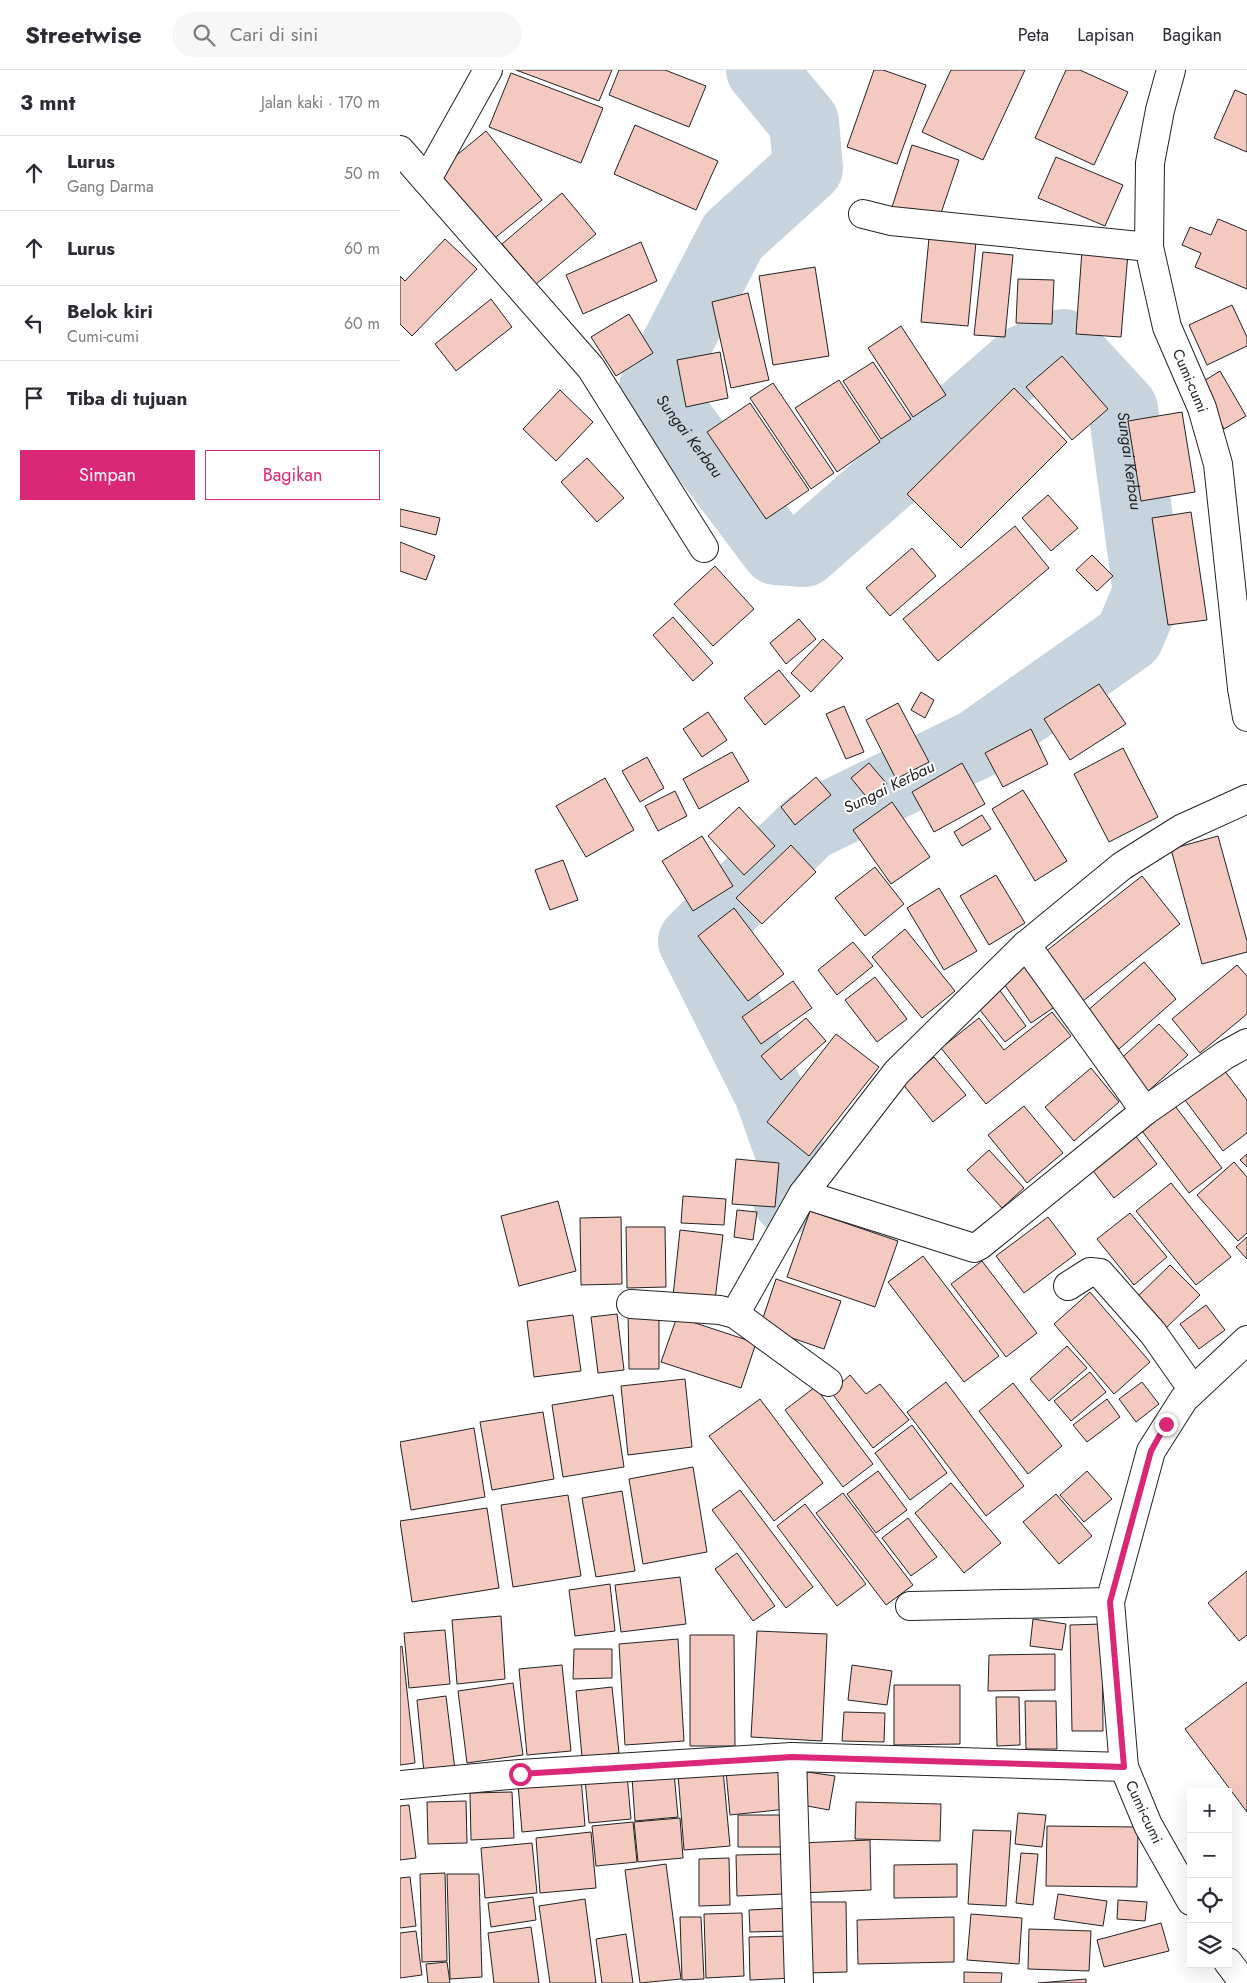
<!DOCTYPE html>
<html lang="id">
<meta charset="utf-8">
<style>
:root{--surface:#fff;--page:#f7f7f7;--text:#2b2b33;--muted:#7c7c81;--line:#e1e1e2;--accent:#db2777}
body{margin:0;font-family:Jost,sans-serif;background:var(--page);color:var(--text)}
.controls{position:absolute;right:15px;bottom:15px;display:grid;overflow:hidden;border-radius:0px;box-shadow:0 5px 20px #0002}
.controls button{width:45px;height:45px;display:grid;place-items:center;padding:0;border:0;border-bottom:1px solid var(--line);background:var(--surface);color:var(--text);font:25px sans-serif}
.stop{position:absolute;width:15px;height:15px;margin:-11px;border:4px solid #db2777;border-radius:50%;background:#fff}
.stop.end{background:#db2777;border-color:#fff;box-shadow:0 1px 5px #0008}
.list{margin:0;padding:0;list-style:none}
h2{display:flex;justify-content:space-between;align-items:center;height:65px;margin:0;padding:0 20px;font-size:21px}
h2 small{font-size:16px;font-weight:400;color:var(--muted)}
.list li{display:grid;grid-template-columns:32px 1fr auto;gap:15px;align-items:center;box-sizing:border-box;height:75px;padding:0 20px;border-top:1px solid var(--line)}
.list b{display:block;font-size:19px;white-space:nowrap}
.list p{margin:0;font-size:16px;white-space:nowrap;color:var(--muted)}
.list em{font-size:16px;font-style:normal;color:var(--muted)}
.actions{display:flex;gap:10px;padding:15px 20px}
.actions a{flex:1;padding:11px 0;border:1px solid var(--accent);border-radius:0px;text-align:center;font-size:18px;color:var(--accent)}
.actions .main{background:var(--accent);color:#fff}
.icon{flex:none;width:28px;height:28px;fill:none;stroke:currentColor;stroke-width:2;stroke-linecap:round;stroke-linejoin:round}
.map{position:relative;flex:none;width:847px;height:1913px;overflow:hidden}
header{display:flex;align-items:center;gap:30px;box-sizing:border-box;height:70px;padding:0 25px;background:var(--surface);border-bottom:1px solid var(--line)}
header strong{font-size:24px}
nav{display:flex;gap:28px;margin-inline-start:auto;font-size:18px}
.search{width:350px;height:45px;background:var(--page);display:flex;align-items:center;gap:12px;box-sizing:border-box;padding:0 18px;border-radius:28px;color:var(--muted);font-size:19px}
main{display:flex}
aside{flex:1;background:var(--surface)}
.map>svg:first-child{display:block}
</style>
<header>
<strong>Streetwise</strong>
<div class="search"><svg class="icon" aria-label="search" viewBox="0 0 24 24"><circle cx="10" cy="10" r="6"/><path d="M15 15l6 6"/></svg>Cari di sini</div>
<nav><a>Peta</a><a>Lapisan</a><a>Bagikan</a></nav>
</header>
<main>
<aside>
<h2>3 mnt<small>Jalan kaki · 170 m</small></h2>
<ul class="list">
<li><svg class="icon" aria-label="ahead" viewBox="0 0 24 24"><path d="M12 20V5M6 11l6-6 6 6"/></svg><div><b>Lurus</b><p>Gang Darma</p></div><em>50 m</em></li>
<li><svg class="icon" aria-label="ahead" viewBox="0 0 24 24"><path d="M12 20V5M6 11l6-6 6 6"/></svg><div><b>Lurus</b></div><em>60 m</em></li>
<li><svg class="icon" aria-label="left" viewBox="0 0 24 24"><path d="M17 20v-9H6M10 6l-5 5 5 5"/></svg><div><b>Belok kiri</b><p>Cumi-cumi</p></div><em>60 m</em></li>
<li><svg class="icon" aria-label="arrive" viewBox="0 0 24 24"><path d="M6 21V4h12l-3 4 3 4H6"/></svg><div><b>Tiba di tujuan</b></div></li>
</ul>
<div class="actions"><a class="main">Simpan</a><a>Bagikan</a></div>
</aside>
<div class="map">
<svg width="847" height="1913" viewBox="0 0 847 1913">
<rect width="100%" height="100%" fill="#fff"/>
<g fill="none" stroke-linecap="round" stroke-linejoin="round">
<path stroke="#c7d3dd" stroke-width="70" id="s1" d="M 361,0 L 404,52 L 408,98 L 333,166 L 254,318 L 376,480 L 404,482 L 623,290 L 663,274 L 723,339 L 748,522 L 729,567 L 577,674 L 409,756 L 293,871 L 369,1023 L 396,1099 L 388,1130"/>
</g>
<path fill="#f3c9c0" stroke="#222" d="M 116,0 L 212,0 L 199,31 Z
M 219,0 L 265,0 L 306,16 L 289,57 L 209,25 Z
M 474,0 L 483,0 L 526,15 L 497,94 L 447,77 Z
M 551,0 L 625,0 L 583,90 L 522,62 Z
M 666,0 L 680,0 L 728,22 L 694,95 L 635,68 Z
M 111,3 L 203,38 L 181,93 L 89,57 Z
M 835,20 L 847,25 L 847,82 L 814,68 Z
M 235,55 L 318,91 L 296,140 L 214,104 Z
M 86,61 L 142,130 L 91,171 L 35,103 Z
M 512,75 L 559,90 L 538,152 L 492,137 Z
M 656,87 L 723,115 L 705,156 L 638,128 Z
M 162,123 L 196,164 L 136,214 L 102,174 Z
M 818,149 L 847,161 L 847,219 L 795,197 L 801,183 L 782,175 L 790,157 L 811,165 Z
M 529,168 L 576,172 L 568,256 L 521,252 Z
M 45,169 L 77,199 L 12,266 L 0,254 L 0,206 L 5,211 Z
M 241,172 L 257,211 L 183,244 L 166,205 Z
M 682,180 L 728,183 L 721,267 L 676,264 Z
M 583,182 L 613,185 L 605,267 L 574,265 Z
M 415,197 L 429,286 L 373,295 L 359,206 Z
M 618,209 L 654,210 L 652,254 L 616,253 Z
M 348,223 L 369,310 L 331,318 L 312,232 Z
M 91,229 L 112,257 L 56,301 L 35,274 Z
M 832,235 L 847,267 L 847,276 L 807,295 L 789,255 Z
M 229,244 L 253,283 L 216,306 L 191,267 Z
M 501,256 L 546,325 L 513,347 L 468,278 Z
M 320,282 L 328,328 L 286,337 L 277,290 Z
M 662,286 L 708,339 L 672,370 L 626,317 Z
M 473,292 L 511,349 L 481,369 L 443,311 Z
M 820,301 L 846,346 L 824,359 L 799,314 Z
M 439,310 L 480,372 L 437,402 L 395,338 Z
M 373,313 L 434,403 L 411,419 L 350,328 Z
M 614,318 L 667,372 L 561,478 L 507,424 Z
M 160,320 L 193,352 L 156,391 L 123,359 Z
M 350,333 L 409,420 L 366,449 L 307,362 Z
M 782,342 L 795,422 L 741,431 L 728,351 Z
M 187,388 L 224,428 L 197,452 L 161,412 Z
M 648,425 L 678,458 L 651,481 L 622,448 Z
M 0,439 L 40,448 L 36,465 L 0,456 Z
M 791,442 L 807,550 L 768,555 L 752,448 Z
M 615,456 L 649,498 L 538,591 L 503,549 Z
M 0,472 L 35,486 L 26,510 L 0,501 Z
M 512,478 L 536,506 L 490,546 L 466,518 Z
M 692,485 L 713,506 L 697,521 L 676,500 Z
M 315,496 L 354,539 L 313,576 L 274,534 Z
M 273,547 L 313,593 L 293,611 L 253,565 Z
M 399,549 L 416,569 L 386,594 L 370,573 Z
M 423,569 L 443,588 L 411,622 L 391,603 Z
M 379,600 L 400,626 L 365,655 L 344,628 Z
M 699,614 L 726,654 L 670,690 L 644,649 Z
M 521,622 L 534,630 L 525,648 L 511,640 Z
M 498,633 L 529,692 L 496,709 L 466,650 Z
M 444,636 L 464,682 L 446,689 L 426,644 Z
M 308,642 L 327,670 L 302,687 L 283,659 Z
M 631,659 L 648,694 L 603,717 L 585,683 Z
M 723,678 L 758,747 L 709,772 L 674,704 Z
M 332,682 L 349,711 L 299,739 L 283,709 Z
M 247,687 L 264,718 L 240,732 L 222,701 Z
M 469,693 L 487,714 L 469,730 L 451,708 Z
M 562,693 L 585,734 L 534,762 L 512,722 Z
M 416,707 L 431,725 L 395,755 L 381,737 Z
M 205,708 L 234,760 L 186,787 L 156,736 Z
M 623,720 L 667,791 L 635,811 L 592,739 Z
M 275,721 L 287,746 L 258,761 L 245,736 Z
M 492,732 L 530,787 L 491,814 L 453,760 Z
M 339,737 L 375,776 L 344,805 L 308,766 Z
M 582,745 L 591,759 L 562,776 L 554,762 Z
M 302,766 L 333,816 L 293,841 L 262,791 Z
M 818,766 L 847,871 L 847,882 L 802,894 L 771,779 Z
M 391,775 L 416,802 L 362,854 L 336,828 Z
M 163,790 L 178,830 L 150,840 L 135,800 Z
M 475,797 L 504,834 L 465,866 L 435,828 Z
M 596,805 L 625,853 L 589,875 L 560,826 Z
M 742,806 L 780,854 L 683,931 L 645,882 Z
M 539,818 L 577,881 L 544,900 L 507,838 Z
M 334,838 L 384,904 L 348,931 L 298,866 Z
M 505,859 L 555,921 L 522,948 L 472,887 Z
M 453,872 L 473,896 L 437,925 L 418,900 Z
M 744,892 L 776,929 L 719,979 L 687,941 Z
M 627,893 L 656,936 L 631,953 L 602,911 Z
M 837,895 L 847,906 L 847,944 L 800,983 L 772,949 Z
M 475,907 L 507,949 L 477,972 L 445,930 Z
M 393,911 L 412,938 L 361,974 L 342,947 Z
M 598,918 L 626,956 L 605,972 L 576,935 Z
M 652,942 L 671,966 L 586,1034 L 541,978 L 579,948 L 604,980 Z
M 406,948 L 426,971 L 381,1010 L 361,986 Z
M 759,954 L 788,985 L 745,1024 L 716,993 Z
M 436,964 L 479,997 L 409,1086 L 367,1052 Z
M 534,987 L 566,1025 L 533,1052 L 502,1013 Z
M 818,992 L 847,1030 L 847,1063 L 823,1081 L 779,1022 Z
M 691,998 L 719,1032 L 674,1071 L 645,1037 Z
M 772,1032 L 822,1098 L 789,1123 L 739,1057 Z
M 624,1036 L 663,1083 L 627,1113 L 588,1065 Z
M 734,1064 L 757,1094 L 714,1128 L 690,1097 Z
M 589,1080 L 624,1118 L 602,1138 L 567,1100 Z
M 847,1084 L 847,1097 L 840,1090 Z
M 336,1089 L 379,1093 L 375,1137 L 332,1134 Z
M 834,1092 L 847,1107 L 847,1163 L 838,1171 L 797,1125 Z
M 771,1113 L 831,1187 L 796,1215 L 736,1141 Z
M 283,1126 L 326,1129 L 324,1155 L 281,1153 Z
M 158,1131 L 176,1201 L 119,1216 L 101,1146 Z
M 337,1140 L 357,1142 L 353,1170 L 334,1167 Z
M 410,1141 L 498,1171 L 475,1237 L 387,1207 Z
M 730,1143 L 767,1187 L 734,1215 L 697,1169 Z
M 221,1147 L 222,1214 L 181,1215 L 180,1148 Z
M 648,1147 L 676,1184 L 624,1223 L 596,1186 Z
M 226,1157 L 265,1157 L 266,1217 L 227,1218 Z
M 280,1160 L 323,1165 L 315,1230 L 273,1226 Z
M 847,1167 L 847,1189 L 836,1177 Z
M 523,1186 L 599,1286 L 564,1312 L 488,1212 Z
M 582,1191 L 637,1263 L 606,1287 L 551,1214 Z
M 770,1195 L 800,1225 L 763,1261 L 733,1231 Z
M 376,1209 L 441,1231 L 424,1279 L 360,1257 Z
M 690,1222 L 750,1292 L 714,1324 L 654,1254 Z
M 806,1235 L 825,1260 L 799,1279 L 780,1254 Z
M 259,1239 L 259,1299 L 229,1299 L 228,1240 Z
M 217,1244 L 224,1300 L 198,1303 L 191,1247 Z
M 173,1245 L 181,1301 L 134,1307 L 127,1251 Z
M 277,1247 L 356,1273 L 341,1318 L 261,1292 Z
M 667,1276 L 687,1298 L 649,1331 L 630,1309 Z
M 690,1302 L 706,1322 L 671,1351 L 654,1331 Z
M 450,1305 L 466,1324 L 480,1314 L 509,1350 L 473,1378 L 431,1322 Z
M 285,1309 L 292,1377 L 228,1385 L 221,1316 Z
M 546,1312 L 624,1416 L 586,1446 L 507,1342 Z
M 742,1312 L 759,1334 L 736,1352 L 719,1329 Z
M 613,1313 L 662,1376 L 628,1404 L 579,1341 Z
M 415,1317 L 473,1394 L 443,1417 L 385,1340 Z
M 213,1325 L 224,1397 L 163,1407 L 152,1335 Z
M 360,1329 L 423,1413 L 374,1451 L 309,1366 Z
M 707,1329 L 720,1347 L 687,1372 L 673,1355 Z
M 143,1342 L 154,1409 L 92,1420 L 80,1352 Z
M 512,1355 L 547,1403 L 510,1430 L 475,1383 Z
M 74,1358 L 85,1427 L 11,1440 L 0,1372 Z
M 293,1397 L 307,1482 L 243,1494 L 229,1409 Z
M 478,1401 L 507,1440 L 476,1463 L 447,1424 Z
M 687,1401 L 712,1429 L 684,1452 L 660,1425 Z
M 551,1413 L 601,1473 L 564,1503 L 515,1443 Z
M 340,1420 L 413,1517 L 386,1538 L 312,1440 Z
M 222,1421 L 235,1501 L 196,1507 L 182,1428 Z
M 443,1423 L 513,1515 L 486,1535 L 416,1443 Z
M 656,1424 L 692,1466 L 659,1494 L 623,1452 Z
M 168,1425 L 181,1506 L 113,1517 L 101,1435 Z
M 405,1434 L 466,1514 L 437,1536 L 377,1456 Z
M 87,1438 L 99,1518 L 12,1532 L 0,1451 Z
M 508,1448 L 537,1487 L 511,1506 L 482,1468 Z
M 337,1483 L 375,1536 L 353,1551 L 315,1499 Z
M 847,1501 L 847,1565 L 839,1571 L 808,1533 Z
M 280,1507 L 286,1554 L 221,1562 L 215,1515 Z
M 210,1514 L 215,1561 L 175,1566 L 169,1520 Z
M 101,1546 L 105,1609 L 57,1614 L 52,1550 Z
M 633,1549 L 666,1554 L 662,1580 L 630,1576 Z
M 702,1554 L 703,1661 L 672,1661 L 670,1555 Z
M 45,1560 L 50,1614 L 9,1618 L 4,1563 Z
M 357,1561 L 427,1564 L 422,1671 L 351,1667 Z
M 290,1565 L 334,1565 L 335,1676 L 290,1676 Z
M 278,1569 L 284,1671 L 225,1675 L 219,1574 Z
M 2,1576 L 15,1693 L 0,1695 L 0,1577 Z
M 174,1579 L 212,1579 L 212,1608 L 173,1609 Z
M 655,1584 L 655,1620 L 588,1621 L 589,1585 Z
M 162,1595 L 171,1681 L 127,1685 L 119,1599 Z
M 452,1595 L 492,1601 L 487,1635 L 448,1630 Z
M 847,1612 L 847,1742 L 785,1659 Z
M 113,1613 L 123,1685 L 67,1693 L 58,1621 Z
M 494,1615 L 560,1615 L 560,1674 L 494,1675 Z
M 212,1617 L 219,1683 L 182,1687 L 176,1621 Z
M 46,1626 L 55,1700 L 24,1703 L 17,1630 Z
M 596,1627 L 619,1627 L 620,1675 L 597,1676 Z
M 625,1631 L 656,1631 L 657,1679 L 626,1679 Z
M 444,1642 L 485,1643 L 484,1672 L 442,1671 Z
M 384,1696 L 387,1739 L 330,1745 L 326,1701 Z
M 323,1700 L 330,1776 L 284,1780 L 278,1704 Z
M 407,1702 L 435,1706 L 429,1740 L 402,1735 Z
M 274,1703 L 278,1747 L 235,1751 L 232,1707 Z
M 227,1705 L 231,1749 L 189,1753 L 185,1709 Z
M 181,1708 L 185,1756 L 122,1762 L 118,1714 Z
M 112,1722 L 114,1768 L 71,1770 L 70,1723 Z
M 66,1731 L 67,1773 L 28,1774 L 27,1732 Z
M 456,1732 L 541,1734 L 540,1771 L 455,1769 Z
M 9,1735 L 16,1788 L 0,1790 L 0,1736 Z
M 618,1743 L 646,1745 L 642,1777 L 615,1774 Z
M 338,1745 L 385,1745 L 385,1777 L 338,1777 Z
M 280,1748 L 283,1788 L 238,1792 L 234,1752 Z
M 233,1752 L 237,1792 L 196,1796 L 192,1756 Z
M 647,1756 L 738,1757 L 737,1817 L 646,1816 Z
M 573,1760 L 611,1761 L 606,1836 L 568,1834 Z
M 191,1762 L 196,1818 L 140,1823 L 136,1768 Z
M 470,1770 L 471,1820 L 401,1823 L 400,1773 Z
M 132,1773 L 137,1823 L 85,1828 L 81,1778 Z
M 621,1783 L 638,1784 L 633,1835 L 616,1833 Z
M 383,1784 L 384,1824 L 337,1826 L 336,1785 Z
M 329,1788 L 330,1835 L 299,1836 L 299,1789 Z
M 266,1794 L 281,1909 L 240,1913 L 225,1800 Z
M 557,1794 L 557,1827 L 494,1828 L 494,1795 Z
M 45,1803 L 47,1891 L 22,1892 L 20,1804 Z
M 47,1804 L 79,1804 L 82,1907 L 50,1909 Z
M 10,1807 L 16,1856 L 0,1858 L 0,1808 Z
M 658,1824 L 707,1831 L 703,1856 L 654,1849 Z
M 133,1827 L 136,1850 L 91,1857 L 88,1833 Z
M 185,1829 L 196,1913 L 150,1913 L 139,1836 Z
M 718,1830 L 747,1832 L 745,1851 L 717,1849 Z
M 404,1832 L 446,1832 L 447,1902 L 405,1903 Z
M 390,1838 L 391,1861 L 350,1862 L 349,1840 Z
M 342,1843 L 344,1906 L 306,1908 L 304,1844 Z
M 571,1844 L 622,1848 L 619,1894 L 567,1890 Z
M 280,1847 L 301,1847 L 304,1909 L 282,1910 Z
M 554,1847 L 554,1892 L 458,1894 L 457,1850 Z
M 761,1853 L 769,1881 L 704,1897 L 697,1870 Z
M 131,1857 L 139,1913 L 94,1913 L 88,1863 Z
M 629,1859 L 691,1861 L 689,1901 L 628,1899 Z
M 16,1861 L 22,1905 L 0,1908 L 0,1863 Z
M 226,1864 L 233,1913 L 202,1913 L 196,1869 Z
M 393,1866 L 394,1908 L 350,1910 L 349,1867 Z
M 47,1892 L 50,1913 L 28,1913 L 26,1894 Z
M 564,1902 L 602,1903 L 601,1913 L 564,1913 Z
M 686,1909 L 686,1913 L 638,1913 Z"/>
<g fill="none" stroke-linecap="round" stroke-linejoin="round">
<g stroke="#222" stroke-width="30">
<g id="minor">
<path id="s2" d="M 771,0 L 760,40 L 750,93 L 749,177 L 767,257 L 802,338 L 818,394 L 842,618 L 847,614"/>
<path d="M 0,80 L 191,298 L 304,478"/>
<path d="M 27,109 L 88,0"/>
<path d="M 463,144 L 491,151 L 749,177"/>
<path d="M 842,618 L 847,647"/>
<path d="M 626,875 L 745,1041"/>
<path d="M 403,1124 L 574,1178 L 580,1175 L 745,1041 L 825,985 L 847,973"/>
<path d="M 668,1216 L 690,1202 L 700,1203 L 753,1263 L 793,1320"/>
<path d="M 231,1234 L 320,1240 L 335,1244 L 403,1124 L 497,1002 L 626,875 L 722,796 L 781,759 L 847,729"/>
<path d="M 335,1244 L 428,1312"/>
<path d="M 510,1536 L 710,1532"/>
<path d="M 392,1687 L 399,1913"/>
<path d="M 0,1715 L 120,1704 L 392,1687 L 724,1697"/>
<path d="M 791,1831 L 748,1755 L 724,1697 L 710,1532 L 751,1381 L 784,1329 L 847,1270"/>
<path d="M 828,1892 L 844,1913"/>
</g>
</g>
<use href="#minor" stroke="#fff" stroke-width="28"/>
</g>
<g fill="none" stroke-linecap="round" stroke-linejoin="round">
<path stroke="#db2777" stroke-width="6" d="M 120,1704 L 392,1687 L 724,1697 L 710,1532 L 751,1381 L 766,1354"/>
</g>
<g text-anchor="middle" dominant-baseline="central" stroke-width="4" stroke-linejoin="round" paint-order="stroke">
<g font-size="15" fill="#222" stroke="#fff">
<text stroke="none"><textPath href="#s2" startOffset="320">Cumi-cumi</textPath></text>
<text transform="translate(744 1742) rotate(65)">Cumi-cumi</text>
</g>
<g font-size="16" font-style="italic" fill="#222" stroke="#fff">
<text stroke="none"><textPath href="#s1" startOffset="446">Sungai Kerbau</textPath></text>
<text stroke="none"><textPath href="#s1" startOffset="1092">Sungai Kerbau</textPath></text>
<text transform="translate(489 717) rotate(-26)">Sungai Kerbau</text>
</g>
</g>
</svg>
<div class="controls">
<button>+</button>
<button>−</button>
<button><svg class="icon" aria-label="locate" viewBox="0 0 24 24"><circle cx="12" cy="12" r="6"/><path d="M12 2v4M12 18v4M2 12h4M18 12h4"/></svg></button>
<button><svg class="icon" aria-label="layers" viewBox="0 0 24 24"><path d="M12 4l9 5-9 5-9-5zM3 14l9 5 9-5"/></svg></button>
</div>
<div class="stop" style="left:120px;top:1704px"></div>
<div class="stop end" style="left:766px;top:1354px"></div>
</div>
</main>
